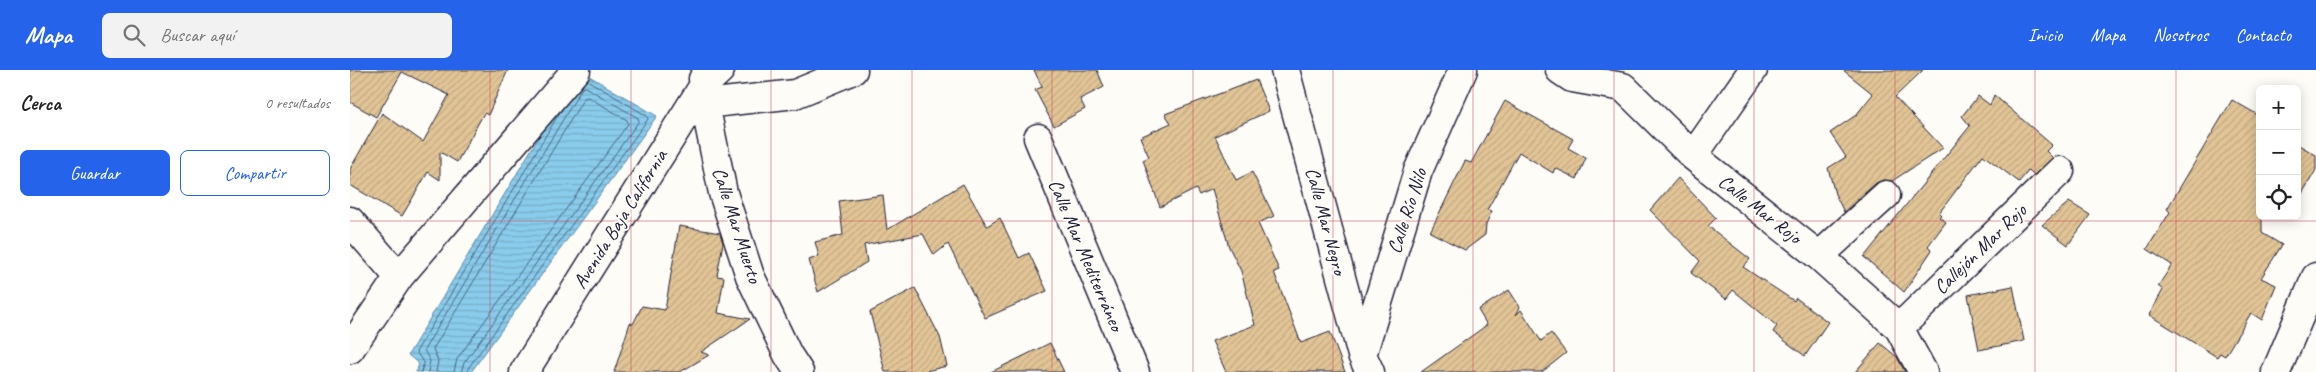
<!DOCTYPE html>
<html lang="es">
<meta charset="utf-8">
<style>
:root{--surface:#fff;--page:#f2f2f2;--text:#222;--muted:#767676;--line:#e0e0e0;--accent:#2563eb}
body{margin:0;font-family:Caveat,sans-serif;background:var(--page);color:var(--text)}
.controls{position:absolute;right:15px;top:15px;display:grid;overflow:hidden;border-radius:8px;box-shadow:0 2px 12px #0003}
.controls button{width:45px;height:45px;display:grid;place-items:center;padding:0;border:0;border-bottom:1px solid var(--line);background:var(--surface);color:var(--text);font:25px sans-serif}
.list{margin:0;padding:0;list-style:none}
h2{display:flex;justify-content:space-between;align-items:center;height:65px;margin:0;padding:0 20px;font-size:21px}
h2 small{font-size:16px;font-weight:400;color:var(--muted)}
.actions{display:flex;gap:10px;padding:15px 20px}
.actions a{flex:1;padding:11px 0;border:1px solid var(--accent);border-radius:8px;text-align:center;font-size:18px;color:var(--accent)}
.actions .main{background:var(--accent);color:#fff}
.icon{flex:none;width:28px;height:28px;fill:none;stroke:currentColor;stroke-width:2;stroke-linecap:round;stroke-linejoin:round}
.map{position:relative;flex:none;width:1966px;height:302px;overflow:hidden}
header{display:flex;align-items:center;gap:30px;box-sizing:border-box;height:70px;padding:0 25px;background:var(--accent);color:#fff}
header strong{font-size:24px}
nav{display:flex;gap:28px;margin-inline-start:auto;font-size:18px}
.search{width:350px;height:45px;background:var(--page);display:flex;align-items:center;gap:12px;box-sizing:border-box;padding:0 18px;border-radius:8px;color:var(--muted);font-size:19px}
main{display:flex}
aside{flex:1;background:var(--surface)}
.map>svg:first-child{display:block}
</style>
<header>
<strong>Mapa</strong>
<div class="search"><svg class="icon" aria-label="search" viewBox="0 0 24 24"><circle cx="10" cy="10" r="6"/><path d="M15 15l6 6"/></svg>Buscar aquí</div>
<nav><a>Inicio</a><a>Mapa</a><a>Nosotros</a><a>Contacto</a></nav>
</header>
<main>
<aside>
<h2>Cerca<small>0 resultados</small></h2>
<ul class="list">
</ul>
<div class="actions"><a class="main">Guardar</a><a>Compartir</a></div>
</aside>
<div class="map">
<svg width="1966" height="302" viewBox="0 0 1966 302">
<defs>
<pattern id="water-rules" width="6" height="5" patternUnits="userSpaceOnUse" patternTransform="scale(1.25)"><rect width="6" height="5" fill="#89cceb"/><path d="M0 2.5h6" fill="none" stroke="#76afca"/></pattern>
<pattern id="building-hatch" width="6" height="6" patternUnits="userSpaceOnUse" patternTransform="scale(1.25)"><rect width="6" height="6" fill="#e2c596"/><path d="M-1 1l2-2M0 6l6-6M5 7l2-2" fill="none" stroke="#c2a982"/></pattern>
</defs>
<rect width="100%" height="100%" fill="#fdfcf7"/>
<filter id="ink" filterUnits="userSpaceOnUse"><feTurbulence type="fractalNoise" baseFrequency=".02" numOctaves="2"/><feDisplacementMap in="SourceGraphic" scale="10" xChannelSelector="R" yChannelSelector="G"/><feConvolveMatrix kernelMatrix="1 2 1 2 8 2 1 2 1" color-interpolation-filters="sRGB"/></filter>
<g filter="url(#ink)">
<path fill="url(#water-rules)" stroke="#6088a5" d="M 229,0 L 307,46 L 121,302 L 66,302 L 69,294 L 58,285 Z"/>
<g fill="none" stroke-linecap="round" stroke-linejoin="round">
<path stroke="#4b6681" stroke-width="1" d="M 71,302 L 74,293 L 66,282 L 210,42
M 78,302 L 80,291 L 74,280 L 232,18 L 235,17 L 288,48 L 289,51 L 114,293 L 111,302
M 86,302 L 88,291 L 83,279 L 234,28 L 238,27 L 277,50 L 278,54 L 107,289 L 104,302
M 118,302 L 119,297 L 298,49 L 297,46 L 237,10"/>
</g>
<path fill="url(#building-hatch)" stroke="#22223b" d="M 0,0 L 158,0 L 138,45 L 134,43 L 107,92 L 90,82 L 90,110 L 78,102 L 52,146 L 0,115 L 0,99 L 32,43 L 73,72 L 99,25 L 52,2 L 26,47 L 0,32 Z
M 684,0 L 747,0 L 754,17 L 730,29 L 735,39 L 704,56 L 685,20 L 692,17 Z
M 1493,0 L 1573,0 L 1545,27 L 1593,78 L 1542,111 L 1533,110 L 1526,113 L 1494,142 L 1485,124 L 1478,98 L 1496,87 L 1480,63 L 1506,45 L 1523,24 Z
M 906,10 L 919,41 L 865,66 L 886,110 L 902,102 L 924,146 L 908,153 L 929,200 L 924,202 L 951,273 L 980,262 L 995,302 L 876,302 L 862,271 L 905,255 L 891,201 L 879,177 L 862,119 L 849,125 L 846,119 L 810,137 L 793,90 L 799,87 L 790,67 L 821,53 L 815,44 Z
M 1644,25 L 1702,75 L 1696,81 L 1703,88 L 1684,105 L 1679,100 L 1669,112 L 1633,85 L 1589,143 L 1591,145 L 1589,147 L 1596,152 L 1578,176 L 1582,180 L 1554,222 L 1514,187 L 1620,56 L 1612,46 L 1628,26 L 1640,35 Z
M 1882,30 L 1910,46 L 1910,146 L 1912,146 L 1912,163 L 1932,175 L 1911,208 L 1926,215 L 1912,250 L 1901,243 L 1875,286 L 1870,283 L 1867,287 L 1799,245 L 1813,220 L 1808,216 L 1822,195 L 1797,179 L 1820,142 L 1817,139 Z
M 1155,31 L 1223,69 L 1218,78 L 1236,88 L 1227,109 L 1205,98 L 1203,103 L 1169,82 L 1137,140 L 1142,141 L 1136,154 L 1135,165 L 1115,180 L 1080,162 L 1115,91 L 1121,93 Z
M 1947,74 L 1966,85 L 1966,100 L 1950,127 L 1947,126 Z
M 1328,108 L 1366,148 L 1358,156 L 1400,189 L 1393,197 L 1444,231 L 1446,228 L 1478,252 L 1455,286 L 1423,262 L 1427,256 L 1383,220 L 1376,229 L 1341,203 L 1350,191 L 1300,140 Z
M 613,114 L 637,156 L 650,148 L 669,188 L 679,183 L 697,221 L 635,248 L 598,174 L 584,185 L 573,164 L 514,175 L 517,192 L 468,222 L 459,190 L 469,186 L 465,172 L 493,165 L 489,131 L 533,125 L 537,160 Z
M 1719,132 L 1740,145 L 1718,175 L 1692,155 Z
M 329,156 L 370,163 L 373,173 L 367,206 L 374,207 L 368,243 L 400,249 L 351,282 L 359,285 L 330,302 L 264,302 L 280,253 L 283,254 L 292,236 L 315,240 Z
M 1663,216 L 1674,271 L 1629,280 L 1618,225 Z
M 565,218 L 590,267 L 597,296 L 572,302 L 535,302 L 520,242 Z
M 1159,220 L 1170,237 L 1166,245 L 1171,240 L 1191,271 L 1201,263 L 1216,283 L 1192,302 L 1071,302 L 1137,255 L 1128,240 Z
M 700,273 L 714,302 L 641,302 Z
M 1530,273 L 1547,287 L 1555,302 L 1505,302 Z"/>
<g fill="none" stroke-linecap="round" stroke-linejoin="round">
<g stroke="#22223b" stroke-width="31">
<path id="minor" d="M 935,0 L 1012,285 L 1020,302
M 1210,0 L 1222,8 L 1273,17 L 1343,86 L 1469,186 L 1549,258 L 1573,302
M 353,9 L 355,34 L 373,123 L 400,206 L 438,285 L 449,302
M 355,34 L 445,24 L 503,0
M 688,68 L 785,302
M 1343,86 L 1403,0
M 0,151 L 49,207
M 1469,186 L 1536,125
M 1549,258 L 1710,101
M 0,279 L 49,207 L 226,0
M 1012,285 L 1068,101 L 1113,0
M 174,302 L 354,15 L 370,0
M 1926,302 L 1966,207"/>
</g>
<use href="#minor" stroke="#fdfcf7" stroke-width="28"/>
</g>
</g>
<path fill="none" stroke="#d1495b" stroke-width="1" stroke-opacity="0.55" d="M 140,0 L 140,302M 281,0 L 281,302M 421,0 L 421,302M 562,0 L 562,302M 702,0 L 702,302M 843,0 L 843,302M 983,0 L 983,302M 1123,0 L 1123,302M 1264,0 L 1264,302M 1404,0 L 1404,302M 1545,0 L 1545,302M 1685,0 L 1685,302M 1826,0 L 1826,302M 0,151 L 1966,151"/>
<g text-anchor="middle" dominant-baseline="central" stroke-width="4" stroke-linejoin="round" paint-order="stroke">
<g font-size="20" fill="#22223b" stroke="#fdfcf7">
<text transform="translate(1410 139) rotate(38)">Calle Mar Rojo</text>
<text transform="translate(1057 141) rotate(-72)">Calle Río Nilo</text>
<text transform="translate(270 149) rotate(-58)">Avenida Baja California</text>
<text transform="translate(976 151) rotate(75)">Calle Mar Negro</text>
<text transform="translate(387 155) rotate(72)">Calle Mar Muerto</text>
<text transform="translate(1630 179) rotate(-44)">Callejón Mar Rojo</text>
<text transform="translate(736 185) rotate(67)">Calle Mar Mediterráneo</text>
</g>
</g>
</svg>
<div class="controls">
<button>+</button>
<button>−</button>
<button><svg class="icon" aria-label="locate" viewBox="0 0 24 24"><circle cx="12" cy="12" r="6"/><path d="M12 2v4M12 18v4M2 12h4M18 12h4"/></svg></button>
</div>
</div>
</main>
